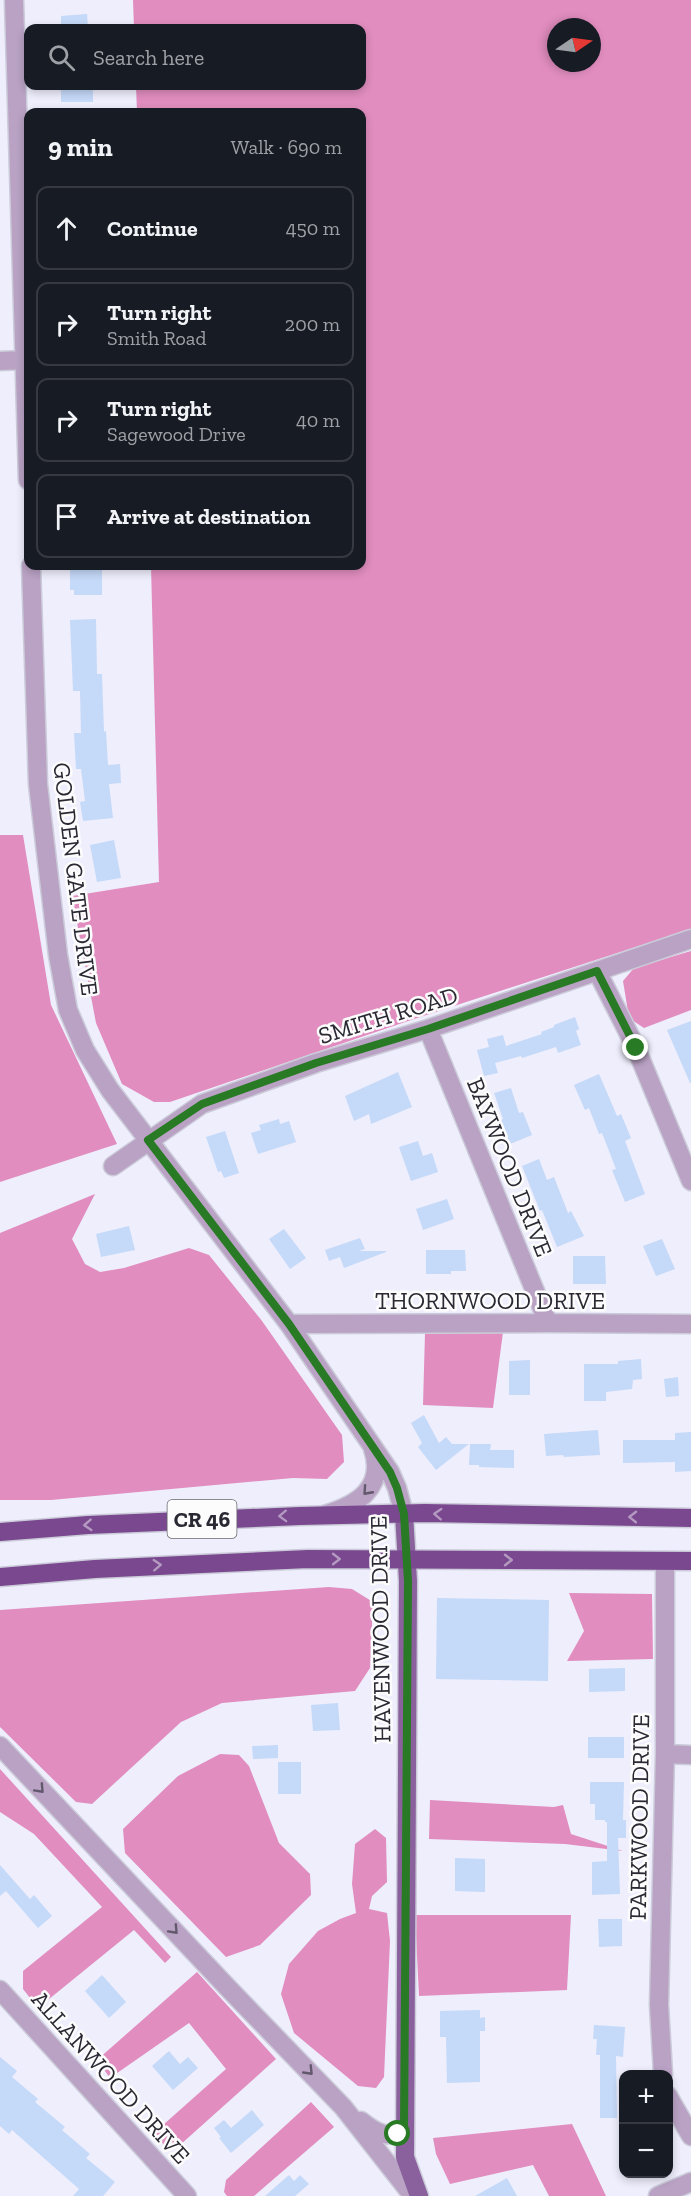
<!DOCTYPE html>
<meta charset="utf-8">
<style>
:root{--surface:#171b24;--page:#242831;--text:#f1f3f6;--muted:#9ea1a6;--line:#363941}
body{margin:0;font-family:"Zilla Slab",serif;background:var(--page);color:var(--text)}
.controls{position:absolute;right:18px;bottom:18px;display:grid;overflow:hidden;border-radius:12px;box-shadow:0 3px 9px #0003}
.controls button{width:54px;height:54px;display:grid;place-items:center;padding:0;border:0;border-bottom:2px solid var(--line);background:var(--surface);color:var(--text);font:30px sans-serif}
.compass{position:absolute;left:547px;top:18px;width:54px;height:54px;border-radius:50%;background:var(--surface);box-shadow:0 3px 9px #0003;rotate:77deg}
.stop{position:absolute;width:18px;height:18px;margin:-14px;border:4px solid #297a24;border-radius:50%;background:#fff}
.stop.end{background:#297a24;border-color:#fff;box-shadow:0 2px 6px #0008}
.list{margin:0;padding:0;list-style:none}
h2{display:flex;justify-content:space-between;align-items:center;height:78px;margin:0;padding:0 24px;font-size:26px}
h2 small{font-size:20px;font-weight:400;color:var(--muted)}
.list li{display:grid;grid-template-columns:39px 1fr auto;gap:18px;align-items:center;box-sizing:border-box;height:84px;margin:0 12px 12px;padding:0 12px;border:2px solid var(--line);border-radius:12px}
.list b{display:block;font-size:22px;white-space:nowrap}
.list p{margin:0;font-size:20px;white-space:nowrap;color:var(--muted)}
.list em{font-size:20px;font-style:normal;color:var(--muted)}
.icon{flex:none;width:33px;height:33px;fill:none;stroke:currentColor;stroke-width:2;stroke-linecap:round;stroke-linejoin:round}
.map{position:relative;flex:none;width:691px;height:2196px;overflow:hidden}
.search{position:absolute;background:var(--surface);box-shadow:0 3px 9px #0003;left:24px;top:24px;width:342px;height:66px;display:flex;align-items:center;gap:15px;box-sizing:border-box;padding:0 21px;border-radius:12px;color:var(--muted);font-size:22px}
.panel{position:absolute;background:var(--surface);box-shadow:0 3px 9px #0003;left:24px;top:108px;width:342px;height:462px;border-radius:12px}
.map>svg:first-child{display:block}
</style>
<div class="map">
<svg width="691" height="2196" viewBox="0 0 691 2196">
<rect width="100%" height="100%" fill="#eeeefd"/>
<path fill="#e18dbf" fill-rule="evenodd" d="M 133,0 L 691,0 L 691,929 L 414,1019 L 170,1102 L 154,1102 L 122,1084 L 96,1023 L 72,896 L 159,882 L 151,566 L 362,566 L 362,112 L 137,112 L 136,86 L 362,86 L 362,28 L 134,28 ZM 556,27 L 592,27 L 592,63 L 556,63 Z
M 0,835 L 23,835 L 51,1005 L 117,1144 L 0,1182 Z
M 691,951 L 691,1010 L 644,1028 L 629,1018 L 623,981 L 634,968 Z
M 95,1194 L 72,1239 L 85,1264 L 100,1272 L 124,1268 L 189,1248 L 209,1255 L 262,1321 L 342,1435 L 344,1462 L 327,1479 L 293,1478 L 51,1500 L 0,1500 L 0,1233 Z
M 503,1332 L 493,1408 L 423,1405 L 425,1333 Z
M 329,1587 L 352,1589 L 373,1602 L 370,1668 L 355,1691 L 222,1703 L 181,1722 L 92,1804 L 76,1802 L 0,1727 L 0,1610 Z
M 569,1593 L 652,1594 L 653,1659 L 567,1661 L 584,1631 Z
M 220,1754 L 239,1755 L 249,1766 L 279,1843 L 310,1874 L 311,1895 L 260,1945 L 226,1957 L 125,1853 L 123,1829 L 178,1776 Z
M 0,1769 L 171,1957 L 165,1963 L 134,1930 L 38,2008 L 23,1989 L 23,1971 L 102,1907 L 34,1834 L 0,1812 Z
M 430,1800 L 554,1807 L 563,1805 L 571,1834 L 623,1851 L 565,1844 L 429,1839 Z
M 375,1829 L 386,1838 L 387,1882 L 372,1896 L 369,1909 L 387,1913 L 390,1941 L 384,2077 L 376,2088 L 358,2086 L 294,2033 L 281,1994 L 289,1964 L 318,1931 L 340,1919 L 356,1913 L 352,1884 L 355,1844 Z
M 415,1915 L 571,1915 L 567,1990 L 419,1996 Z
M 197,1972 L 276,2059 L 180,2145 L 164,2145 L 154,2133 L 226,2069 L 189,2023 L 110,2078 L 97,2060 Z
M 311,2102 L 334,2127 L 254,2196 L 227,2196 L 224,2192 L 226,2180 Z
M 572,2124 L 606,2196 L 549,2196 L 533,2165 L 450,2184 L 436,2154 L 433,2138 Z"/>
<path fill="#c5d9f8" d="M 87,14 L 88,28 L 61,28 L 61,16 Z
M 61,86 L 93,86 L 93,102 L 61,102 Z
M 70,569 L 102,569 L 102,595 L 74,595 L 74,590 L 70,590 Z
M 96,619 L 97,674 L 102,674 L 104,732 L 106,731 L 108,765 L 120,764 L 121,783 L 109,784 L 113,818 L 83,821 L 80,802 L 85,801 L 81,769 L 76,769 L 74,733 L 81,733 L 80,691 L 73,691 L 70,620 Z
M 114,840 L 121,878 L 97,882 L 90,845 Z
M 575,1017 L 579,1029 L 576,1031 L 581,1045 L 558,1053 L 556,1047 L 522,1058 L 521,1056 L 495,1063 L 498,1073 L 484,1076 L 477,1050 L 489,1047 L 487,1039 L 503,1035 L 506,1046 L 542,1034 L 541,1032 L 554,1027 L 554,1025 Z
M 691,1021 L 691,1083 L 690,1083 L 667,1030 Z
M 398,1072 L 412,1107 L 371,1124 L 369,1114 L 354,1121 L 345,1096 Z
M 599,1074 L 617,1116 L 621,1114 L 631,1138 L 625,1141 L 645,1194 L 625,1202 L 612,1170 L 616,1169 L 602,1133 L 599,1134 L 589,1108 L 585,1110 L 574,1085 Z
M 511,1088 L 519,1113 L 523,1112 L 532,1135 L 510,1144 L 501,1120 L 503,1119 L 494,1093 Z
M 279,1119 L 280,1124 L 289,1121 L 296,1142 L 258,1154 L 251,1133 L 261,1130 L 259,1125 Z
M 225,1131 L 239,1173 L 224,1178 L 221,1171 L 218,1172 L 206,1137 Z
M 418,1141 L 423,1156 L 432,1153 L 438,1172 L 411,1181 L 399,1147 Z
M 539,1159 L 547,1180 L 554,1177 L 568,1213 L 571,1211 L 584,1236 L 557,1247 L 542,1210 L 540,1211 L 522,1166 Z
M 447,1199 L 454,1219 L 423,1230 L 416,1209 Z
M 129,1226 L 135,1250 L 101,1257 L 96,1234 Z
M 284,1229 L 306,1258 L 290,1269 L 269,1239 Z
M 360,1238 L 365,1249 L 359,1251 L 386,1251 L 386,1252 L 344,1268 L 340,1257 L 329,1261 L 325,1250 Z
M 662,1239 L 675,1269 L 656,1276 L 643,1246 Z
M 426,1250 L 465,1250 L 466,1271 L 451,1271 L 451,1274 L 426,1274 Z
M 573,1256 L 605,1256 L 606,1284 L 573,1284 Z
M 641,1359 L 642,1379 L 633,1380 L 632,1389 L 606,1392 L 606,1401 L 584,1401 L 584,1364 L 618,1364 L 618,1361 Z
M 530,1360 L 530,1395 L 509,1395 L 509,1361 Z
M 678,1377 L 679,1396 L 666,1397 L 664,1379 Z
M 424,1415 L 439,1443 L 446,1437 L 452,1444 L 469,1444 L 436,1470 L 418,1447 L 422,1443 L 411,1423 Z
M 598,1430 L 600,1455 L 564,1457 L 563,1455 L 546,1456 L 544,1434 Z
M 691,1432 L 691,1471 L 675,1472 L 675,1462 L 623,1463 L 623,1440 L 675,1440 L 675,1433 Z
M 470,1444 L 491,1444 L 490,1450 L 514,1450 L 514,1468 L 479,1467 L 479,1465 L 469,1465 Z
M 437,1598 L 549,1600 L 548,1681 L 436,1679 Z
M 625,1668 L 625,1691 L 589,1692 L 589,1669 Z
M 338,1703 L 340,1730 L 313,1731 L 311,1705 Z
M 588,1737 L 624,1737 L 624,1758 L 588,1758 Z
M 278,1745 L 278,1758 L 253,1759 L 252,1746 Z
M 278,1762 L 301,1762 L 301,1794 L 278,1794 Z
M 590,1782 L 624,1782 L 623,1820 L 626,1820 L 626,1838 L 618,1838 L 620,1894 L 592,1895 L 592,1862 L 607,1861 L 607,1822 L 605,1822 L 605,1820 L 595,1820 L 595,1804 L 590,1804 Z
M 455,1858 L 485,1859 L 485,1892 L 455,1891 Z
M 0,1865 L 30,1899 L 34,1895 L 52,1916 L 38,1928 L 6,1891 L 0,1896 Z
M 598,1919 L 622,1919 L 622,1946 L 599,1947 Z
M 102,1975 L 126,2002 L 109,2018 L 85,1991 Z
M 480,2010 L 480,2018 L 485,2017 L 485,2031 L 480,2031 L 480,2082 L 447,2083 L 446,2037 L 440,2037 L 440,2011 Z
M 594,2025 L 625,2027 L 623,2057 L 616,2056 L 617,2118 L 600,2118 L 600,2055 L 596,2055 L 597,2039 L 593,2039 Z
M 169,2051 L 180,2064 L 188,2057 L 198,2068 L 173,2090 L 152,2066 Z
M 0,2057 L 17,2071 L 12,2077 L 38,2099 L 35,2102 L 65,2127 L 62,2130 L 90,2154 L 86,2158 L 115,2182 L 103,2196 L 73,2196 L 79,2189 L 12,2130 L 9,2134 L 0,2126 Z
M 252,2110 L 264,2125 L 231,2153 L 219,2138 L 221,2137 L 214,2128 L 224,2120 L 231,2128 Z
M 289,2175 L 294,2181 L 300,2175 L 309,2184 L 295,2196 L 265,2196 Z
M 507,2178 L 517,2196 L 475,2196 Z"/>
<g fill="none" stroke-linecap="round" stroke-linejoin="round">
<g stroke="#cbcbd9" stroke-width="21">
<path id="minor" d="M 14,0 L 28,480
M 0,361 L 25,360
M 31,566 L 38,784 L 58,955 L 68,1010 L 85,1050 L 110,1090 L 289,1324 L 390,1472 L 397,1488 L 404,1514
M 597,971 L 636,1048 L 691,1181
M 428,1029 L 548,1323
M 113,1166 L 202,1104 L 316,1063 L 428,1029 L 691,939
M 289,1324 L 548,1323 L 691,1324
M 324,1515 C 357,1505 386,1488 373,1449
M 0,1746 L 229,1989 L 343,2107 L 413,2196
M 665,1754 L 691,1755
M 0,1990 L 187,2196
M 663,2074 L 659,2005 L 665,1754 L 665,1561
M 668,2096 L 691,2136
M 361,2121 C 376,2133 386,2139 404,2130
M 658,2196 L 691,2182"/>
</g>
<g stroke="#cbcbd9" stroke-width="21">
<path id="major" d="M 404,1514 L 408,1581 L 405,2157 L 419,2196"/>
</g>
<g stroke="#cbcbd9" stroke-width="21">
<path id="highway" d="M 0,1532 L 88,1525 L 300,1516 L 425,1513 L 691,1518
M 0,1577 L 95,1569 L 308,1559 L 691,1561"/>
</g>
<use href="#minor" stroke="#b9a2c4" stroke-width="18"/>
<use href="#major" stroke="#8a619d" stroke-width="18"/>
<use href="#highway" stroke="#79488e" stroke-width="18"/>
</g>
<defs><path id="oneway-chevron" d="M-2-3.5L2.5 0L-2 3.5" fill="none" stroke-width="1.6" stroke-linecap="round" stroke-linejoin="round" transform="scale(1.5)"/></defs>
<g stroke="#63596d">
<use href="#oneway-chevron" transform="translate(367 1491) rotate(132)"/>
<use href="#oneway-chevron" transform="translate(40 1789) rotate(47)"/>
<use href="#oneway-chevron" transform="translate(174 1930) rotate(47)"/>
<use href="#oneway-chevron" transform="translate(309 2071) rotate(46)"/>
</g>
<g stroke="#b499c0">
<use href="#oneway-chevron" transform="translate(438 1514) rotate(-177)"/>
<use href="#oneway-chevron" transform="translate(283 1516) rotate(178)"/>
<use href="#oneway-chevron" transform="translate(633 1517) rotate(-179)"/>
<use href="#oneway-chevron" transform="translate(88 1525) rotate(176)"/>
<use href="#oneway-chevron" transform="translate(336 1559)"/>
<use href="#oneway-chevron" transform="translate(508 1560)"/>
<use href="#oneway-chevron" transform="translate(157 1565) rotate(-3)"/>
</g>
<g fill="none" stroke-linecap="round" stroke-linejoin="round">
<path stroke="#297a24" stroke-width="8" d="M 398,2134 L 404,2130 L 408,1581 L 404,1514 L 397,1488 L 390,1472 L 289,1324 L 148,1140 L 202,1104 L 316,1063 L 428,1029 L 597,971 L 636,1048"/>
</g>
<g text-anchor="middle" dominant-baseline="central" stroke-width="5" stroke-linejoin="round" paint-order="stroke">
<rect fill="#fcfcfc" stroke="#69686f" stroke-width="1.5" x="167.5" y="1500" width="69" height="38" rx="4.5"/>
<g font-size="22" font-weight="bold" fill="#2a2933">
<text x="202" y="1519">CR 46</text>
</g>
<g font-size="24" fill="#2a2933" stroke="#fcfcfc">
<text transform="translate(76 879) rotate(83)">GOLDEN GATE DRIVE</text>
<text transform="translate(388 1015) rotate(-17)">SMITH ROAD</text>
<text transform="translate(510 1167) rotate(68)">BAYWOOD DRIVE</text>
<text x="490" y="1300">THORNWOOD DRIVE</text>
<text transform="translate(380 1629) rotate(-91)">HAVENWOOD DRIVE</text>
<text transform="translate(639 1817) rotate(-89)">PARKWOOD DRIVE</text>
<text transform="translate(111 2077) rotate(48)">ALLANWOOD DRIVE</text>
</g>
</g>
</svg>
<div class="controls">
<button>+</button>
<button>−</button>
</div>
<svg class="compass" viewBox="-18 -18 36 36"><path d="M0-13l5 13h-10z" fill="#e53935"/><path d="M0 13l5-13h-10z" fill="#9ea1a6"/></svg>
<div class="stop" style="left:398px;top:2134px"></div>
<div class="stop end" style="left:636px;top:1048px"></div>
<div class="search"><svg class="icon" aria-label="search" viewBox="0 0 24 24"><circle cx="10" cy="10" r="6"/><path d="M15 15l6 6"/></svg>Search here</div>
<section class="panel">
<h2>9 min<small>Walk · 690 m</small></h2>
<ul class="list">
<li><svg class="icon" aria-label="ahead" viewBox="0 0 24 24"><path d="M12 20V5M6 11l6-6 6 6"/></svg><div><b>Continue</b></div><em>450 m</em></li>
<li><svg class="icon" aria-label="right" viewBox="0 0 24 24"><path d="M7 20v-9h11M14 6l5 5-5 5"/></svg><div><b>Turn right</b><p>Smith Road</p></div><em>200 m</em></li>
<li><svg class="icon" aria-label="right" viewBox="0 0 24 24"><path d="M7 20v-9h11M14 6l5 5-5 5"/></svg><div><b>Turn right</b><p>Sagewood Drive</p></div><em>40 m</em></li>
<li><svg class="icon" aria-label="arrive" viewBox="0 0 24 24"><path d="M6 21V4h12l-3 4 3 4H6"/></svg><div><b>Arrive at destination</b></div></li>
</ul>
</section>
</div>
